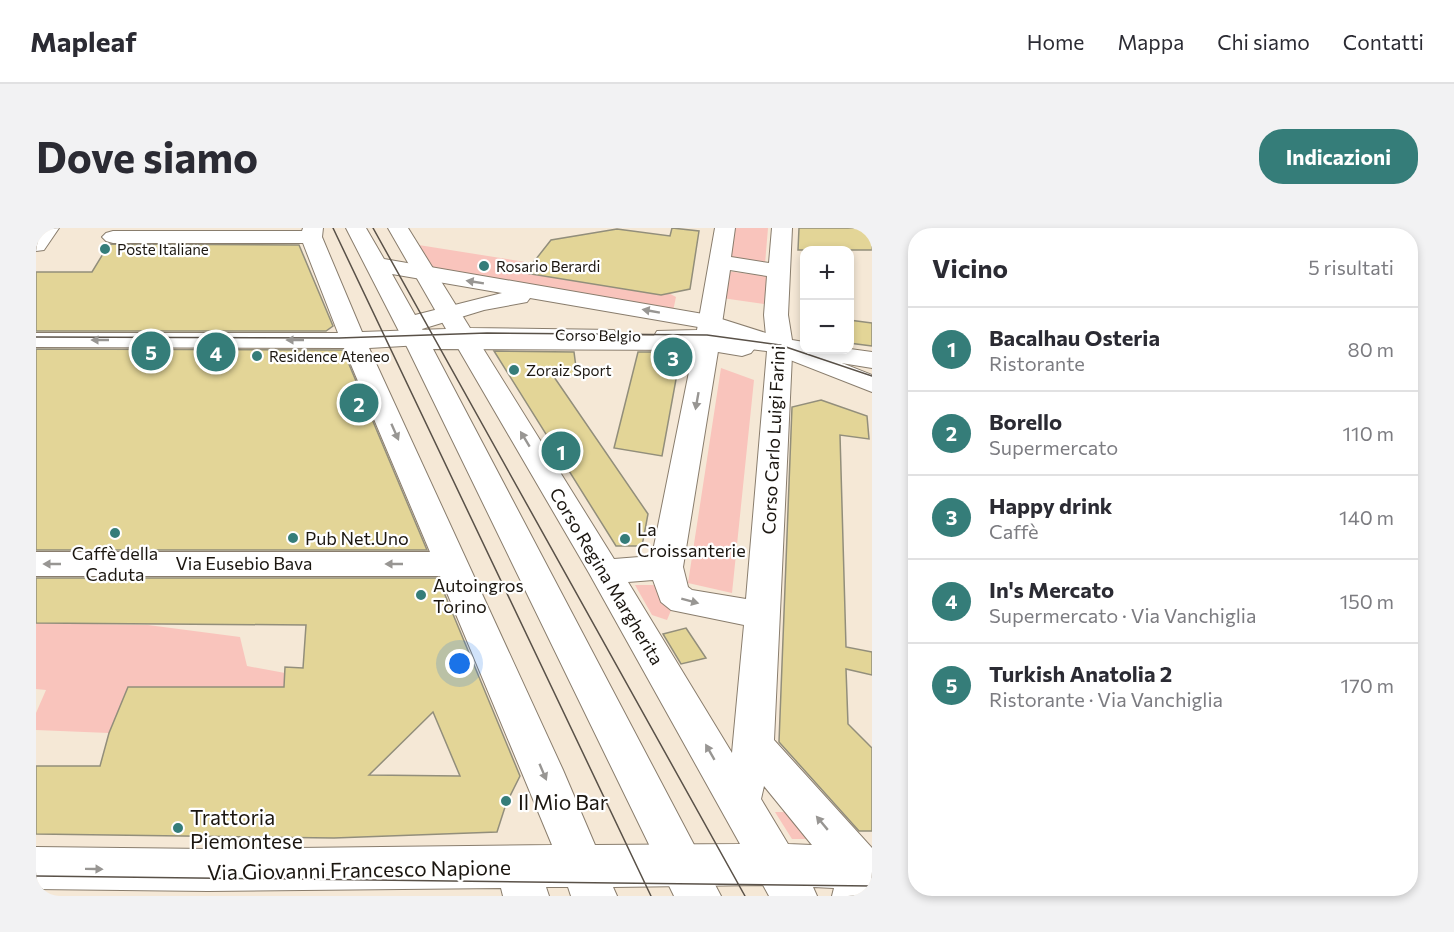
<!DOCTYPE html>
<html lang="it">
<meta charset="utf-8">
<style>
:root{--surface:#fff;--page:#f2f2f3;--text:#2b2b33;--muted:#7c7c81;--line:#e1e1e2;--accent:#357d79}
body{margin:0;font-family:Commissioner,sans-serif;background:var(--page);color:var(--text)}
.controls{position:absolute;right:18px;top:18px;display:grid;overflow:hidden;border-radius:12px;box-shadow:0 3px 9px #0003}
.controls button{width:54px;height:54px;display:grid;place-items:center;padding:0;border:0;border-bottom:2px solid var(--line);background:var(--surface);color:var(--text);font:30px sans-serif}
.you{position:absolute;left:424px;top:436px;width:21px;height:21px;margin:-15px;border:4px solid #fff;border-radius:50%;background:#1a73e8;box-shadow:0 0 0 9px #1a73e833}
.badge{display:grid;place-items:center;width:39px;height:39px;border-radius:50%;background:var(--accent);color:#fff;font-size:20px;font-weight:700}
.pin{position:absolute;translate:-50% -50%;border:3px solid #fff;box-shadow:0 2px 6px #0006}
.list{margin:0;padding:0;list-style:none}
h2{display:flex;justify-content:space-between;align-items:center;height:78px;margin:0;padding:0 24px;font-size:26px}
h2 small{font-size:20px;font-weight:400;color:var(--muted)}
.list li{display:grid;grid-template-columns:39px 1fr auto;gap:18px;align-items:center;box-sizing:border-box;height:84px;padding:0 24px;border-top:2px solid var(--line)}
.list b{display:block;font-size:22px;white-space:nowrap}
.list p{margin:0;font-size:20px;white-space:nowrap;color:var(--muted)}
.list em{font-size:20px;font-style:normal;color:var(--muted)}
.map{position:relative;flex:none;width:836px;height:668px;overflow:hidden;border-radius:24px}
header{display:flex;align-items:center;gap:36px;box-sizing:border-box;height:84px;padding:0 30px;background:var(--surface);border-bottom:2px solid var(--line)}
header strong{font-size:28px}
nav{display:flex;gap:33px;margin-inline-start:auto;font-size:21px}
.intro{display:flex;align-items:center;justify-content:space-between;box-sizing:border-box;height:144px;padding:0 36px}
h1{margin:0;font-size:42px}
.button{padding:15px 27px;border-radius:24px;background:var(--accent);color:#fff;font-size:21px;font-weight:700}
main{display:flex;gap:36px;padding:0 36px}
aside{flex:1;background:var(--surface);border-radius:24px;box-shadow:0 3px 9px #0003}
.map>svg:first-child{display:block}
</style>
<header>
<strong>Mapleaf</strong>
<nav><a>Home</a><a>Mappa</a><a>Chi siamo</a><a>Contatti</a></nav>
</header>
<div class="intro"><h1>Dove siamo</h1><a class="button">Indicazioni</a></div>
<main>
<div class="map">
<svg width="836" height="668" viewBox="0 0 836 668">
<rect width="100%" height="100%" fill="#f5e8d6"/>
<path fill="#f9c4bc" d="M 696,0 L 732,0 L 729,36 L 691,31 Z
M 370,15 L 515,38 L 623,60 L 640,69 L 637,83 L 388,46 Z
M 690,43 L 731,48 L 728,76 L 686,70 Z
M 685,140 L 718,152 L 696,365 L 652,355 Z
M 599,357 L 621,357 L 636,380 L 631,392 L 616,387 Z
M 0,395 L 112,397 L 204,409 L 211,438 L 249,445 L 248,459 L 92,459 L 73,505 L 0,502 L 0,485 L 10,462 L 0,461 Z
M 739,584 L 761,584 L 783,611 L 756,611 Z"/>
<path fill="#e3d597" stroke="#928e7b" stroke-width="1.5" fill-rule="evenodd" d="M 636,0 L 663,3 L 654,61 L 625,67 L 489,45 L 515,12 L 581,1 L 634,8 Z
M 763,0 L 836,0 L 836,22 L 762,22 Z
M 73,16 L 263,17 L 297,98 L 290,103 L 0,103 L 0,44 L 56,44 Z
M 813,92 L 836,95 L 836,118 L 813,115 Z
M 0,121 L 307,122 L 391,322 L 0,322 Z
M 458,123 L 538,124 L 541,147 L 516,146 L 612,286 L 606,318 L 580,318 Z
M 602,124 L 645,124 L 626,228 L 578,220 Z
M 785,172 L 831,188 L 833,211 L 804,207 L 810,419 L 836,424 L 836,447 L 810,441 L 812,496 L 836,520 L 836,603 L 823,603 L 743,514 L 756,179 Z
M 0,350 L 402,350 L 484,548 L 470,576 L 461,604 L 298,610 L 0,606 L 0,538 L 64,538 L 73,505 L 92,459 L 248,459 L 249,439 L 267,440 L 270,397 L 0,395 ZM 397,484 L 424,548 L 333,547 Z
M 650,400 L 670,430 L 645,436 L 627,406 Z"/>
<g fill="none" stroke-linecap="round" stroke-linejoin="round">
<g stroke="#897d6d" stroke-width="2">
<path id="minor" d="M 2,0 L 23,0 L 8,22 L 0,23 Z
M 267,0 L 287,0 L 286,9 L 326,104 L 410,101 L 352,0 L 372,0 L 434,100 L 578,102 L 581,107 L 578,112 L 569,114 L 443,114 L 578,331 L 616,328 L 656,129 L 658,116 L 621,113 L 618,108 L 621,103 L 661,102 L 679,0 L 699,0 L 695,29 L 733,35 L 736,0 L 756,0 L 752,87 L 756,112 L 768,114 L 768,122 L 814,121 L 836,124 L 836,140 L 756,127 L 738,512 L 836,620 L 836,668 L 796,668 L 798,660 L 777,659 L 781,668 L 733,668 L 727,657 L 577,659 L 581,668 L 535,668 L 532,659 L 510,659 L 513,668 L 467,668 L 465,660 L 172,663 L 0,661 L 0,619 L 172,621 L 516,617 L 404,348 L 0,348 L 0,324 L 394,324 L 308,120 L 0,119 L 0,105 L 302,105 L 267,15 L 77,15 L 70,13 L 66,9 L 70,5 L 77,3 L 266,3 ZM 694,42 L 731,48 L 728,87 L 730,108 L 685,102 ZM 419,115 L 553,345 L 704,616 L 559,617 L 527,542 L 333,120 ZM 683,117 L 731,123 L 710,371 L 656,362 L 652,359 L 647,339 ZM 617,352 L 625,374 L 635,382 L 708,397 L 696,525 L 592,354 ZM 728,558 L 776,617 L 752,616 L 725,571 Z"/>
</g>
<g stroke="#897d6d" stroke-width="2">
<path id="major" d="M 310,0 L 330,0 L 348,31 L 673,87 L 733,106 L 836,147 L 836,164 L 716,117 L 719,120 L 715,125 L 706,128 L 670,122 L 397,121 L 685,668 L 638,668 L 372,121 ZM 356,46 L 466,65 L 379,87 ZM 494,70 L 668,100 L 703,112 L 670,108 L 389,106 L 386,101 L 448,82 L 491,74 Z"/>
</g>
<use href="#minor" fill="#fff" fill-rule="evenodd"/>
<use href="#major" fill="#fff" fill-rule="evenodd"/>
<path stroke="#595148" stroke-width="1.5" d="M 297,0 L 615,668
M 337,0 L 709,668
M 0,109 L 303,110 L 451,105 L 671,107 L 744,117 L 836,148
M 0,648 L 836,658"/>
</g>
<defs><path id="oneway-solid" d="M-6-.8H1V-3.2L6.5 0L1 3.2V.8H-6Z" transform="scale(1.5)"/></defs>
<g fill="#989693">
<use href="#oneway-solid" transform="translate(439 54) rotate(-171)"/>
<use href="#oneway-solid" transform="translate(615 83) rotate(-170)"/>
<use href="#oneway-solid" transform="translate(64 112) rotate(-180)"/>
<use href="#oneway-solid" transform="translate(259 112) rotate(-180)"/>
<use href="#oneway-solid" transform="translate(661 173) rotate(100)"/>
<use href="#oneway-solid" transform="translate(359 204) rotate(66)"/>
<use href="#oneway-solid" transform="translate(489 211) rotate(-121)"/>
<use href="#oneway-solid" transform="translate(16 336) rotate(180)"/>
<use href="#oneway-solid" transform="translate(358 336) rotate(-180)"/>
<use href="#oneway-solid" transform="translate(654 373) rotate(15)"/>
<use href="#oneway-solid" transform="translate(674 524) rotate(-120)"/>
<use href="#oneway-solid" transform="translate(507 544) rotate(67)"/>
<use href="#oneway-solid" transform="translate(786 595) rotate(-130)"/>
<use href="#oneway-solid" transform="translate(58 641) rotate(1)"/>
</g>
<g fill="#357d79" stroke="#fff" stroke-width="2">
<circle cx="69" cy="21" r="6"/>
<circle cx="448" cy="38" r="6"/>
<circle cx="221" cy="128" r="6"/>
<circle cx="478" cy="142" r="6"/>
<circle cx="79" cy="305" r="6"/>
<circle cx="257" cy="310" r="6"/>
<circle cx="589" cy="311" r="6"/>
<circle cx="385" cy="367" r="6"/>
<circle cx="470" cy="573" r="6"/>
<circle cx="142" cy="600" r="6"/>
</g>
<g text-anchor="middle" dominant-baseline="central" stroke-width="4.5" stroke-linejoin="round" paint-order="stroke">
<g font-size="15" fill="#1b1610" stroke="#fff" text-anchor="start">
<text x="81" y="21">Poste Italiane</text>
<text x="460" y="38">Rosario Berardi</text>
<text x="233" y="128">Residence Ateneo</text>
<text x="490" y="142">Zoraiz Sport</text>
</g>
<g font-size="15" fill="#1b1610" stroke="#fff">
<text transform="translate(562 107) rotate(1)">Corso Belgio</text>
</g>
<g font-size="18" fill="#1b1610" stroke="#fff">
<text transform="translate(737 212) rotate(-87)">Corso Carlo Luigi Farini</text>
<text x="208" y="335">Via Eusebio Bava</text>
<text transform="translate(571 348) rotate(59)">Corso Regina Margherita</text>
</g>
<g font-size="18" fill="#1b1610" stroke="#fff" text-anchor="start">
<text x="601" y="301">La<tspan x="601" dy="21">Croissanterie</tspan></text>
<text x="269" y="310">Pub Net.Uno</text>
<text x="79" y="325" text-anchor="middle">Caffè della<tspan x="79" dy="21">Caduta</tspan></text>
<text x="397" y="357">Autoingros<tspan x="397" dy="21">Torino</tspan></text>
</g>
<g font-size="21" fill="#1b1610" stroke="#fff" text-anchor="start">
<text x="482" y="573">Il Mio Bar</text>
<text x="154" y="588">Trattoria<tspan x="154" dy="24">Piemontese</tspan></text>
</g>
<g font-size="21" fill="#1b1610" stroke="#fff">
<text transform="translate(323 641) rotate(-1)">Via Giovanni Francesco Napione</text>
</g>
</g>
</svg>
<div class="controls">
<button>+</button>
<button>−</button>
</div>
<div class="you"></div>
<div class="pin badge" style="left:525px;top:223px">1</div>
<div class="pin badge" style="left:323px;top:175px">2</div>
<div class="pin badge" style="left:637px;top:129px">3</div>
<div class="pin badge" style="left:180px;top:124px">4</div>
<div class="pin badge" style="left:115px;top:123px">5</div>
</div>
<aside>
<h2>Vicino<small>5 risultati</small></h2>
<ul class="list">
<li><span class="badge">1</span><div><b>Bacalhau Osteria</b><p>Ristorante</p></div><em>80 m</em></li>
<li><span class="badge">2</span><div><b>Borello</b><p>Supermercato</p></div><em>110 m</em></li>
<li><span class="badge">3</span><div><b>Happy drink</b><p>Caffè</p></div><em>140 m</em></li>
<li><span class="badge">4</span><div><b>In's Mercato</b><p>Supermercato · Via Vanchiglia</p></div><em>150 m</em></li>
<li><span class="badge">5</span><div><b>Turkish Anatolia 2</b><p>Ristorante · Via Vanchiglia</p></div><em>170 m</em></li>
</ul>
</aside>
</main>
